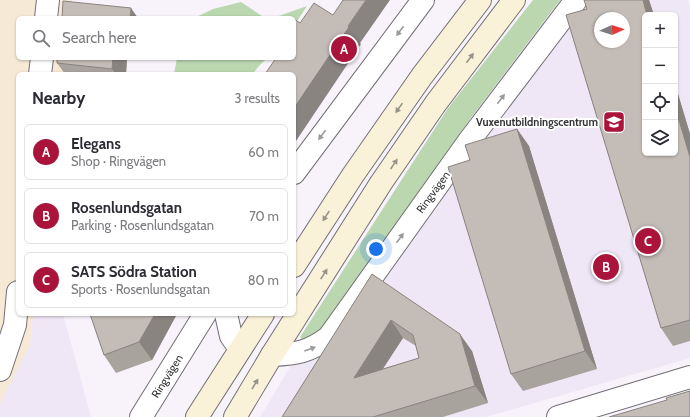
<!DOCTYPE html>
<meta charset="utf-8">
<style>
:root{--surface:#fff;--page:#f2f2f3;--text:#2b2b33;--muted:#7c7c81;--line:#e1e1e2;--accent:#aa143b}
body{margin:0;font-family:Cabin,sans-serif;background:var(--page);color:var(--text)}
.controls{position:absolute;right:12px;top:12px;display:grid;overflow:hidden;border-radius:6px;box-shadow:0 1px 3px #0004}
.controls button{width:36px;height:36px;display:grid;place-items:center;padding:0;border:0;border-bottom:1px solid var(--line);background:var(--surface);color:var(--text);font:20px sans-serif}
.compass{position:absolute;left:594px;top:12px;width:36px;height:36px;border-radius:50%;background:var(--surface);box-shadow:0 1px 3px #0004;rotate:87deg}
.you{position:absolute;left:376px;top:249px;width:14px;height:14px;margin:-10px;border:3px solid #fff;border-radius:50%;background:#1a73e8;box-shadow:0 0 0 6px #1a73e833}
.badge{display:grid;place-items:center;width:26px;height:26px;border-radius:50%;background:var(--accent);color:#fff;font-size:13px;font-weight:700}
.pin{position:absolute;translate:-50% -50%;border:2px solid #fff;box-shadow:0 1px 4px #0006}
.list{margin:0;padding:0;list-style:none}
h2{display:flex;justify-content:space-between;align-items:center;height:52px;margin:0;padding:0 16px;font-size:17px}
h2 small{font-size:13px;font-weight:400;color:var(--muted)}
.list li{display:grid;grid-template-columns:26px 1fr auto;gap:12px;align-items:center;box-sizing:border-box;height:56px;margin:0 8px 8px;padding:0 8px;border:1px solid var(--line);border-radius:6px}
.list b{display:block;font-size:15px;white-space:nowrap}
.list p{margin:0;font-size:13px;white-space:nowrap;color:var(--muted)}
.list em{font-size:13px;font-style:normal;color:var(--muted)}
.icon{flex:none;width:22px;height:22px;fill:none;stroke:currentColor;stroke-width:2;stroke-linecap:round;stroke-linejoin:round}
.map{position:relative;flex:none;width:690px;height:417px;overflow:hidden}
.search{position:absolute;background:var(--surface);box-shadow:0 1px 3px #0004;left:16px;top:16px;width:280px;height:44px;display:flex;align-items:center;gap:10px;box-sizing:border-box;padding:0 14px;border-radius:6px;color:var(--muted);font-size:15px}
.panel{position:absolute;background:var(--surface);box-shadow:0 1px 3px #0004;left:16px;top:72px;width:280px;height:244px;border-radius:6px}
.map>svg:first-child{display:block}
</style>
<div class="map">
<svg width="690" height="417" viewBox="0 0 690 417">
<rect width="100%" height="100%" fill="#f8f3fb"/>
<path fill="#f0e7f6" fill-rule="evenodd" d="M 560,0 L 688,0 L 690,8 L 690,358 L 486,417 L 260,417 L 305,342 L 319,334 L 470,119 ZM 645,15 L 675,15 L 675,153 L 645,153 ZM 600,18 L 624,18 L 624,42 L 600,42 Z
M 33,314 L 63,314 L 91,417 L 0,417 L 0,403 L 30,345 Z"/>
<path fill="#f6e9d5" d="M 0,0 L 72,0 L 70,18 L 18,18 L 18,58 L 65,58 L 63,74 L 18,74 L 18,314 L 33,314 L 30,345 L 0,403 Z"/>
<path fill="#bad7b0" d="M 533,0 L 560,0 L 470,119 L 319,334 L 305,342 L 300,337 L 448,108 Z
M 241,2 L 265,18 L 194,18 L 213,9 Z
M 307,6 L 294,26 L 294,18 L 273,18 Z
M 177,58 L 267,58 L 258,67 L 253,74 L 174,74 Z"/>
<g fill="none" stroke-linecap="round" stroke-linejoin="round">
<g stroke="#736f76" stroke-width="24">
<path id="street" d="M 46,18 L 48,0
M 40,74 L 42,58
M 294,173 L 423,0
M 226,314 L 231,336 L 240,349
M 272,355 C 297,354 309,352 329,337 L 469,141 L 576,0
M 0,370 L 15,325 L 18,292
M 141,417 L 205,314
M 558,417 L 690,377"/>
</g>
<g stroke="#736f76" stroke-width="24">
<path id="secondary" d="M 294,266 L 353,175 L 422,76 L 480,0
M 197,417 L 263,314
M 235,417 L 272,355 L 381,183 L 436,103 L 514,0"/>
</g>
<use href="#street" stroke="#fff" stroke-width="22"/>
<use href="#secondary" stroke="#faf2d8" stroke-width="22"/>
</g>
<path fill="#a9a39d" fill-rule="evenodd" d="M 584,0 L 649,0 L 654,15 L 645,15 L 645,153 L 675,153 L 675,84 L 690,134 L 690,341 L 673,346 L 661,328 L 566,15 L 587,9 ZM 600,18 L 624,18 L 624,42 L 600,42 Z
M 57,58 L 127,58 L 126,74 L 65,74 L 57,63 Z
M 517,129 L 529,146 L 597,369 L 523,391 L 511,374 L 470,160 Z
M 372,274 L 472,351 L 488,403 L 443,417 L 282,417 ZM 403,338 L 416,346 L 419,358 L 382,369 Z
M 90,314 L 177,314 L 152,360 L 116,373 L 104,355 Z"/>
<path fill="#898480" d="M 366,0 L 390,0 L 360,43 L 361,44 L 294,144 L 294,108 L 348,26 Z
M 643,0 L 649,0 L 654,15 L 647,15 Z
M 131,8 L 138,18 L 130,18 Z
M 113,58 L 127,58 L 126,74 L 116,74 L 112,69 Z
M 675,84 L 690,134 L 690,157 L 675,107 Z
M 517,129 L 529,146 L 597,369 L 585,351 Z
M 155,314 L 177,314 L 152,360 L 139,342 Z
M 391,320 L 403,338 L 366,395 L 354,378 Z
M 460,334 L 472,351 L 488,403 L 475,386 Z"/>
<path fill="#c4bdb7" stroke="#898480" fill-rule="evenodd" d="M 343,0 L 366,0 L 348,26 L 349,27 L 294,108 L 294,74 L 265,74 L 276,58 L 294,58 L 294,19 L 300,23 L 314,3 L 333,15 Z
M 584,0 L 643,0 L 647,15 L 645,15 L 645,153 L 675,153 L 675,107 L 690,157 L 690,320 L 661,328 L 566,15 L 587,9 ZM 600,18 L 624,18 L 624,42 L 600,42 Z
M 63,1 L 131,8 L 130,18 L 62,18 Z
M 57,58 L 113,58 L 112,69 L 57,63 Z
M 517,129 L 585,351 L 511,374 L 448,167 L 470,160 L 465,145 Z
M 372,274 L 460,334 L 475,386 L 373,417 L 282,417 ZM 391,320 L 413,335 L 419,358 L 354,378 Z
M 90,314 L 155,314 L 139,342 L 104,355 Z
M 690,391 L 690,417 L 609,417 L 667,400 L 666,398 Z"/>
<defs><path id="oneway-solid" d="M-6-.8H1V-3.2L6.5 0L1 3.2V.8H-6Z"/></defs>
<g fill="#9a9a9b">
<use href="#oneway-solid" transform="translate(400 31) rotate(127)"/>
<use href="#oneway-solid" transform="translate(501 99) rotate(-53)"/>
<use href="#oneway-solid" transform="translate(322 135) rotate(127)"/>
<use href="#oneway-solid" transform="translate(400 238) rotate(-54)"/>
<use href="#oneway-solid" transform="translate(310 349) rotate(-20)"/>
</g>
<g fill="#989388">
<use href="#oneway-solid" transform="translate(470 58) rotate(-53)"/>
<use href="#oneway-solid" transform="translate(399 108) rotate(125)"/>
<use href="#oneway-solid" transform="translate(394 164) rotate(-56)"/>
<use href="#oneway-solid" transform="translate(326 216) rotate(123)"/>
<use href="#oneway-solid" transform="translate(324 274) rotate(-57)"/>
<use href="#oneway-solid" transform="translate(255 384) rotate(-59)"/>
</g>
<defs>
<g id="school-square" transform="scale(1.15)"><rect x="-9" y="-9" width="18" height="18" rx="4" fill="#aa143b" stroke="#fff"/><path d="M0-5L7-2L0 1L-7-2ZM-4 1L0 2.5L4 1V4Q0 6-4 4Z" fill="#fff"/></g>
</defs>
<g fill-rule="evenodd">
<use href="#school-square" x="614" y="122"/>
</g>
<g text-anchor="middle" dominant-baseline="central" stroke-width="4" stroke-linejoin="round" paint-order="stroke">
<g font-size="11" font-weight="bold" fill="#363437" stroke="#fff" text-anchor="end">
<text x="598" y="122">Vuxenutbildningscentrum</text>
</g>
<g font-size="11" fill="#363437" stroke="#fff">
<text transform="translate(433 192) rotate(-54)">Ringvägen</text>
<text transform="translate(167 376) rotate(-58)">Ringvägen</text>
</g>
</g>
</svg>
<div class="controls">
<button>+</button>
<button>−</button>
<button><svg class="icon" aria-label="locate" viewBox="0 0 24 24"><circle cx="12" cy="12" r="6"/><path d="M12 2v4M12 18v4M2 12h4M18 12h4"/></svg></button>
<button><svg class="icon" aria-label="layers" viewBox="0 0 24 24"><path d="M12 4l9 5-9 5-9-5zM3 14l9 5 9-5"/></svg></button>
</div>
<svg class="compass" viewBox="-18 -18 36 36"><path d="M0-13l5 13h-10z" fill="#e53935"/><path d="M0 13l5-13h-10z" fill="#7c7c81"/></svg>
<div class="you"></div>
<div class="pin badge" style="left:344px;top:49px">A</div>
<div class="pin badge" style="left:606px;top:267px">B</div>
<div class="pin badge" style="left:648px;top:241px">C</div>
<div class="search"><svg class="icon" aria-label="search" viewBox="0 0 24 24"><circle cx="10" cy="10" r="6"/><path d="M15 15l6 6"/></svg>Search here</div>
<section class="panel">
<h2>Nearby<small>3 results</small></h2>
<ul class="list">
<li><span class="badge">A</span><div><b>Elegans</b><p>Shop · Ringvägen</p></div><em>60 m</em></li>
<li><span class="badge">B</span><div><b>Rosenlundsgatan</b><p>Parking · Rosenlundsgatan</p></div><em>70 m</em></li>
<li><span class="badge">C</span><div><b>SATS Södra Station</b><p>Sports · Rosenlundsgatan</p></div><em>80 m</em></li>
</ul>
</section>
</div>
